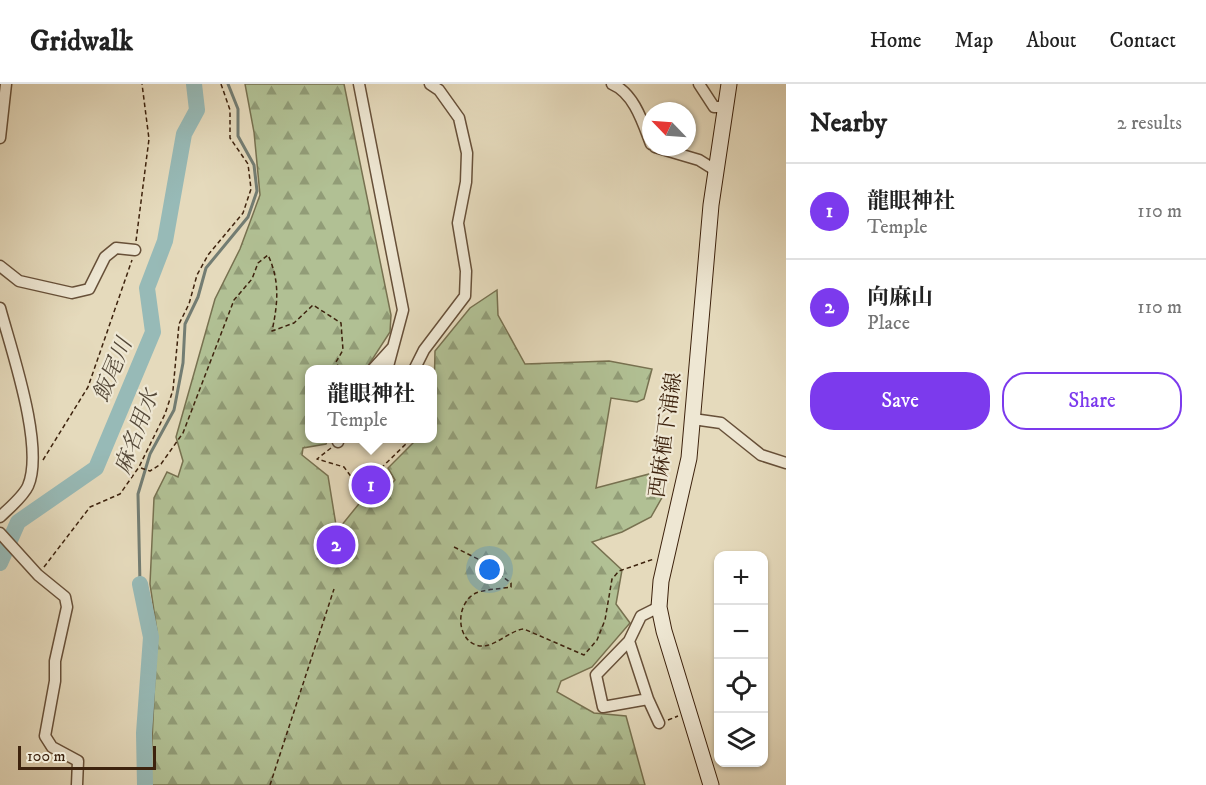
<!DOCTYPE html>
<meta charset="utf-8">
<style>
:root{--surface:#fff;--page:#f2f2f2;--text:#222;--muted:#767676;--line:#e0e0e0;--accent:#7c3aed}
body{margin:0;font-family:"IM FELL DW Pica","Noto Serif JP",serif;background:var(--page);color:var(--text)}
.controls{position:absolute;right:18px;bottom:18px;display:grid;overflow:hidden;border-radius:12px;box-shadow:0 2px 4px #0004}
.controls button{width:54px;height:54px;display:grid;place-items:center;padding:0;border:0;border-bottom:2px solid var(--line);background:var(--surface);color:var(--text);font:30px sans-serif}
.compass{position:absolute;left:642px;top:18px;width:54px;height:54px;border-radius:50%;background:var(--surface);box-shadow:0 2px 4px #0004;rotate:295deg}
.scale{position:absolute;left:18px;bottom:15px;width:138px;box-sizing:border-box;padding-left:6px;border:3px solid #3d220d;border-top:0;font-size:16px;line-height:21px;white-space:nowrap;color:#3d220d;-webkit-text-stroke:4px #eee7d3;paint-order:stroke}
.you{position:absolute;left:490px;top:486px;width:21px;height:21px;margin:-15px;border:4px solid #fff;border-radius:50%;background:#1a73e8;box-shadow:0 0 0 9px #1a73e833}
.badge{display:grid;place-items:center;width:39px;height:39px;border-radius:50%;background:var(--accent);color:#fff;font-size:20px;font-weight:700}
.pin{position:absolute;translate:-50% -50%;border:3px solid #fff;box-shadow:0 2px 6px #0006}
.popup{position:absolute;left:305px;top:281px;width:132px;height:78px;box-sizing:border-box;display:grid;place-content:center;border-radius:12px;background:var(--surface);filter:drop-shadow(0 2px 4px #0005);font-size:20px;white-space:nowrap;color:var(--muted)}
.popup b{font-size:22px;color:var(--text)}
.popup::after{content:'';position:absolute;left:50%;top:100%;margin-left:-12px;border:12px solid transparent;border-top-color:var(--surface)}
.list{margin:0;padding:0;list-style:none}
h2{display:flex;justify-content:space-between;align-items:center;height:78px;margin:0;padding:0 24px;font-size:26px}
h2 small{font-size:20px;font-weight:400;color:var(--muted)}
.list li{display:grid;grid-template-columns:39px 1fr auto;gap:18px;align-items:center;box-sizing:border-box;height:96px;padding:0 24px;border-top:2px solid var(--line)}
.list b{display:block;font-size:22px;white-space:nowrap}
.list p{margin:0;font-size:20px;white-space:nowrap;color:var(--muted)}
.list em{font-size:20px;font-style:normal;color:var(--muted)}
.actions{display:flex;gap:12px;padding:18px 24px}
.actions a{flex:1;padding:14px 0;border:2px solid var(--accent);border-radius:24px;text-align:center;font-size:21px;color:var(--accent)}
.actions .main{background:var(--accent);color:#fff}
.icon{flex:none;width:33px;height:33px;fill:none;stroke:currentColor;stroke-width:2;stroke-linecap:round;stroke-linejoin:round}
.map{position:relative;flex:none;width:786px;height:701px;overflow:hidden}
header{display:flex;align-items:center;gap:36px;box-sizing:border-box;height:84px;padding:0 30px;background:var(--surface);border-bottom:2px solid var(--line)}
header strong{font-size:28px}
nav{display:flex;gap:33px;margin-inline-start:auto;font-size:21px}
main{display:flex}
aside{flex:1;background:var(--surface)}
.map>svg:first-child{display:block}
</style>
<header>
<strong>Gridwalk</strong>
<nav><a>Home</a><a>Map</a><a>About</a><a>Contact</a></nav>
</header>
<main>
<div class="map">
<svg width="786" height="701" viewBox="0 0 786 701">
<defs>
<pattern id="forest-firs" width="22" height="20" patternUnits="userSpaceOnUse" patternTransform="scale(1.5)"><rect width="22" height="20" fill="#b1c094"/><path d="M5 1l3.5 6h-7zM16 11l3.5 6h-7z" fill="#919c77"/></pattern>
</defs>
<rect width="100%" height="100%" fill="#e5dabc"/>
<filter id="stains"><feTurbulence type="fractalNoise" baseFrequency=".00333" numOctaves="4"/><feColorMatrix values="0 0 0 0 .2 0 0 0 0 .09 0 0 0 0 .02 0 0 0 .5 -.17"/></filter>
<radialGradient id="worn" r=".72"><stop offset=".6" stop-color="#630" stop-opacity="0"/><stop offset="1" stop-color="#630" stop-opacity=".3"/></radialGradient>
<path fill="url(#forest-firs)" stroke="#777150" stroke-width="1.5" d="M 245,0 L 344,0 L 391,231 L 390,248 L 366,285 L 310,286 L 310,354 L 328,355 L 326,360 L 303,364 L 302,371 L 328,392 L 337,447 L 362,416 L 387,405 L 395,396 L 388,384 L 417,355 L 433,354 L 435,267 L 470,224 L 497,206 L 498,231 L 525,280 L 609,277 L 652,285 L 644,315 L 637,318 L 611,314 L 596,404 L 653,389 L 664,410 L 651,433 L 622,448 L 592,458 L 622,486 L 616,520 L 630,539 L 592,583 L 561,597 L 557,608 L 594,629 L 626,632 L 645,701 L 150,701 L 157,547 L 150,500 L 154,414 L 167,388 L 178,393 L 183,377 L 176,353 L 215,215 L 240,165 L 260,111 L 254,48 Z"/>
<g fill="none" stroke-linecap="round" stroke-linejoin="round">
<path stroke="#737d73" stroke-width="3" d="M 140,500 L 138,410 L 150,370 L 174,326 L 183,279 L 185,240 L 198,213 L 206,184 L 248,133 L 257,107 L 254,81 L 238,52 L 238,25 L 228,0"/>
<path stroke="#97bab7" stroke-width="16" d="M 0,479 L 18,438 L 96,384 L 153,248 L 147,204 L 165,157 L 184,50 L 197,26 L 194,0
M 140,500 L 151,553 L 144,649 L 145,701"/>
</g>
<path fill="#d0978a" stroke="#3d220d" stroke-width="1.5" d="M 368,392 L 377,397 L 370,409 L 361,404 Z"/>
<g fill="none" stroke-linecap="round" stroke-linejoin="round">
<g stroke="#675039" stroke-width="13">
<path id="street" d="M 359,0 L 403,226 L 387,286
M 612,0 C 634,9 643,39 651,60
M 699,0 L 714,23 L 725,23
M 0,54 L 6,0
M 655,63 L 699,76 L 715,86
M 0,182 L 19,197 L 72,209 L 89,205 L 105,173 L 116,164 L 135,166
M 0,224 C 11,265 45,363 28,402 C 23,413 9,424 0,433
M 372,286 L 392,264
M 414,286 L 424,266 L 465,212 L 466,187 L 458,139 L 466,98 L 467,69 L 459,34 L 439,6 L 430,0
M 693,335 L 721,339 L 761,371 L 786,379
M 338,358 L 339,354
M 0,449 L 38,491 L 65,513 L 67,523 L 55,577 L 55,597 L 45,652 L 52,663 L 78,677 L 77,701
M 629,557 L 648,615 L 603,623 L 596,591 L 629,557 L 641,532 L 659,523
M 648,615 L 659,639"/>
</g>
<g stroke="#3d220d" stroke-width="17">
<path id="secondary" d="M 711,701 L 664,547 L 659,523 L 661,497 L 689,374 L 711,121 L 729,0"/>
</g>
<path stroke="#3d220d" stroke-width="1.5" stroke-dasharray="4.5 3" stroke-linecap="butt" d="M 136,157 L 149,55 L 142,0
M 331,364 L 317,375 L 344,383 L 352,394 L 362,398 L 367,389 L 374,391 L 412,354
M 43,376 L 88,303 L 132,176
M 141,384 L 150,387 L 161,380 L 183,349 L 234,216 L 252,195 L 258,179 L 268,171 C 280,197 278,219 272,247 L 294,239 L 313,221 L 341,239 L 343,266 L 336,278 L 340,286
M 454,463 L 482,477 L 511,499 L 511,503 C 501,505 483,505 474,510 C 456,521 456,554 476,561 C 492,567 509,546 524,545 L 584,571 L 597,556 L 605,536 L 612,495 L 619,487 L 654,475
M 44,483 L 90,423 L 120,410 L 139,383 L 165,330 L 173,306 L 179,240 L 189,220 L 197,191 L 208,171 L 243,129 L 251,105 L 248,80 L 230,54 L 230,26 L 221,0
M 668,636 L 678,632
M 270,701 L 334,505"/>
<use href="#street" stroke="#eee7d3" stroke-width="10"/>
<use href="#secondary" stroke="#eee7d3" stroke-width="15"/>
</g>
<g text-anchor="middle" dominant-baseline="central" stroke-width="4.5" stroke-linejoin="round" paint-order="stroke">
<g font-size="21" fill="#3d220d" stroke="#eee7d3">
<text transform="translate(666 351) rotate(-82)">西麻植下浦線</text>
</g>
<g font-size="22" font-style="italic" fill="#544838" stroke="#eee7d3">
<text transform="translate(113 286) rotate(-67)">飯尾川</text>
<text transform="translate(137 348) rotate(-70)">麻名用水</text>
</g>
</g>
<rect width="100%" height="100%" filter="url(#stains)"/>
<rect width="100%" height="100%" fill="url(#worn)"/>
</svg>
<div class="controls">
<button>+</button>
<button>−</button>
<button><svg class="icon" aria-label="locate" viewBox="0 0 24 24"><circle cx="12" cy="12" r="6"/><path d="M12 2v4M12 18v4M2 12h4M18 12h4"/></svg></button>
<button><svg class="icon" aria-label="layers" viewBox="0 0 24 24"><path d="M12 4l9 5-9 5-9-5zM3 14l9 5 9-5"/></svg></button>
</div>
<svg class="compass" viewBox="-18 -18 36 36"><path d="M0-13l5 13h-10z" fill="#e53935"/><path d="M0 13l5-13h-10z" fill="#767676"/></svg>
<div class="scale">100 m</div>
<div class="you"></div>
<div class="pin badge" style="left:371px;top:401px">1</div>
<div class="popup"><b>龍眼神社</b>Temple</div>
<div class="pin badge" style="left:336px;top:461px">2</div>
</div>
<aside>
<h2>Nearby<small>2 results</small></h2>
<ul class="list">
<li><span class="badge">1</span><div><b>龍眼神社</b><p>Temple</p></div><em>110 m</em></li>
<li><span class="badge">2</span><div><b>向麻山</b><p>Place</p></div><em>110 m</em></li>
</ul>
<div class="actions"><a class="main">Save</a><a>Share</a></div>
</aside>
</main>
